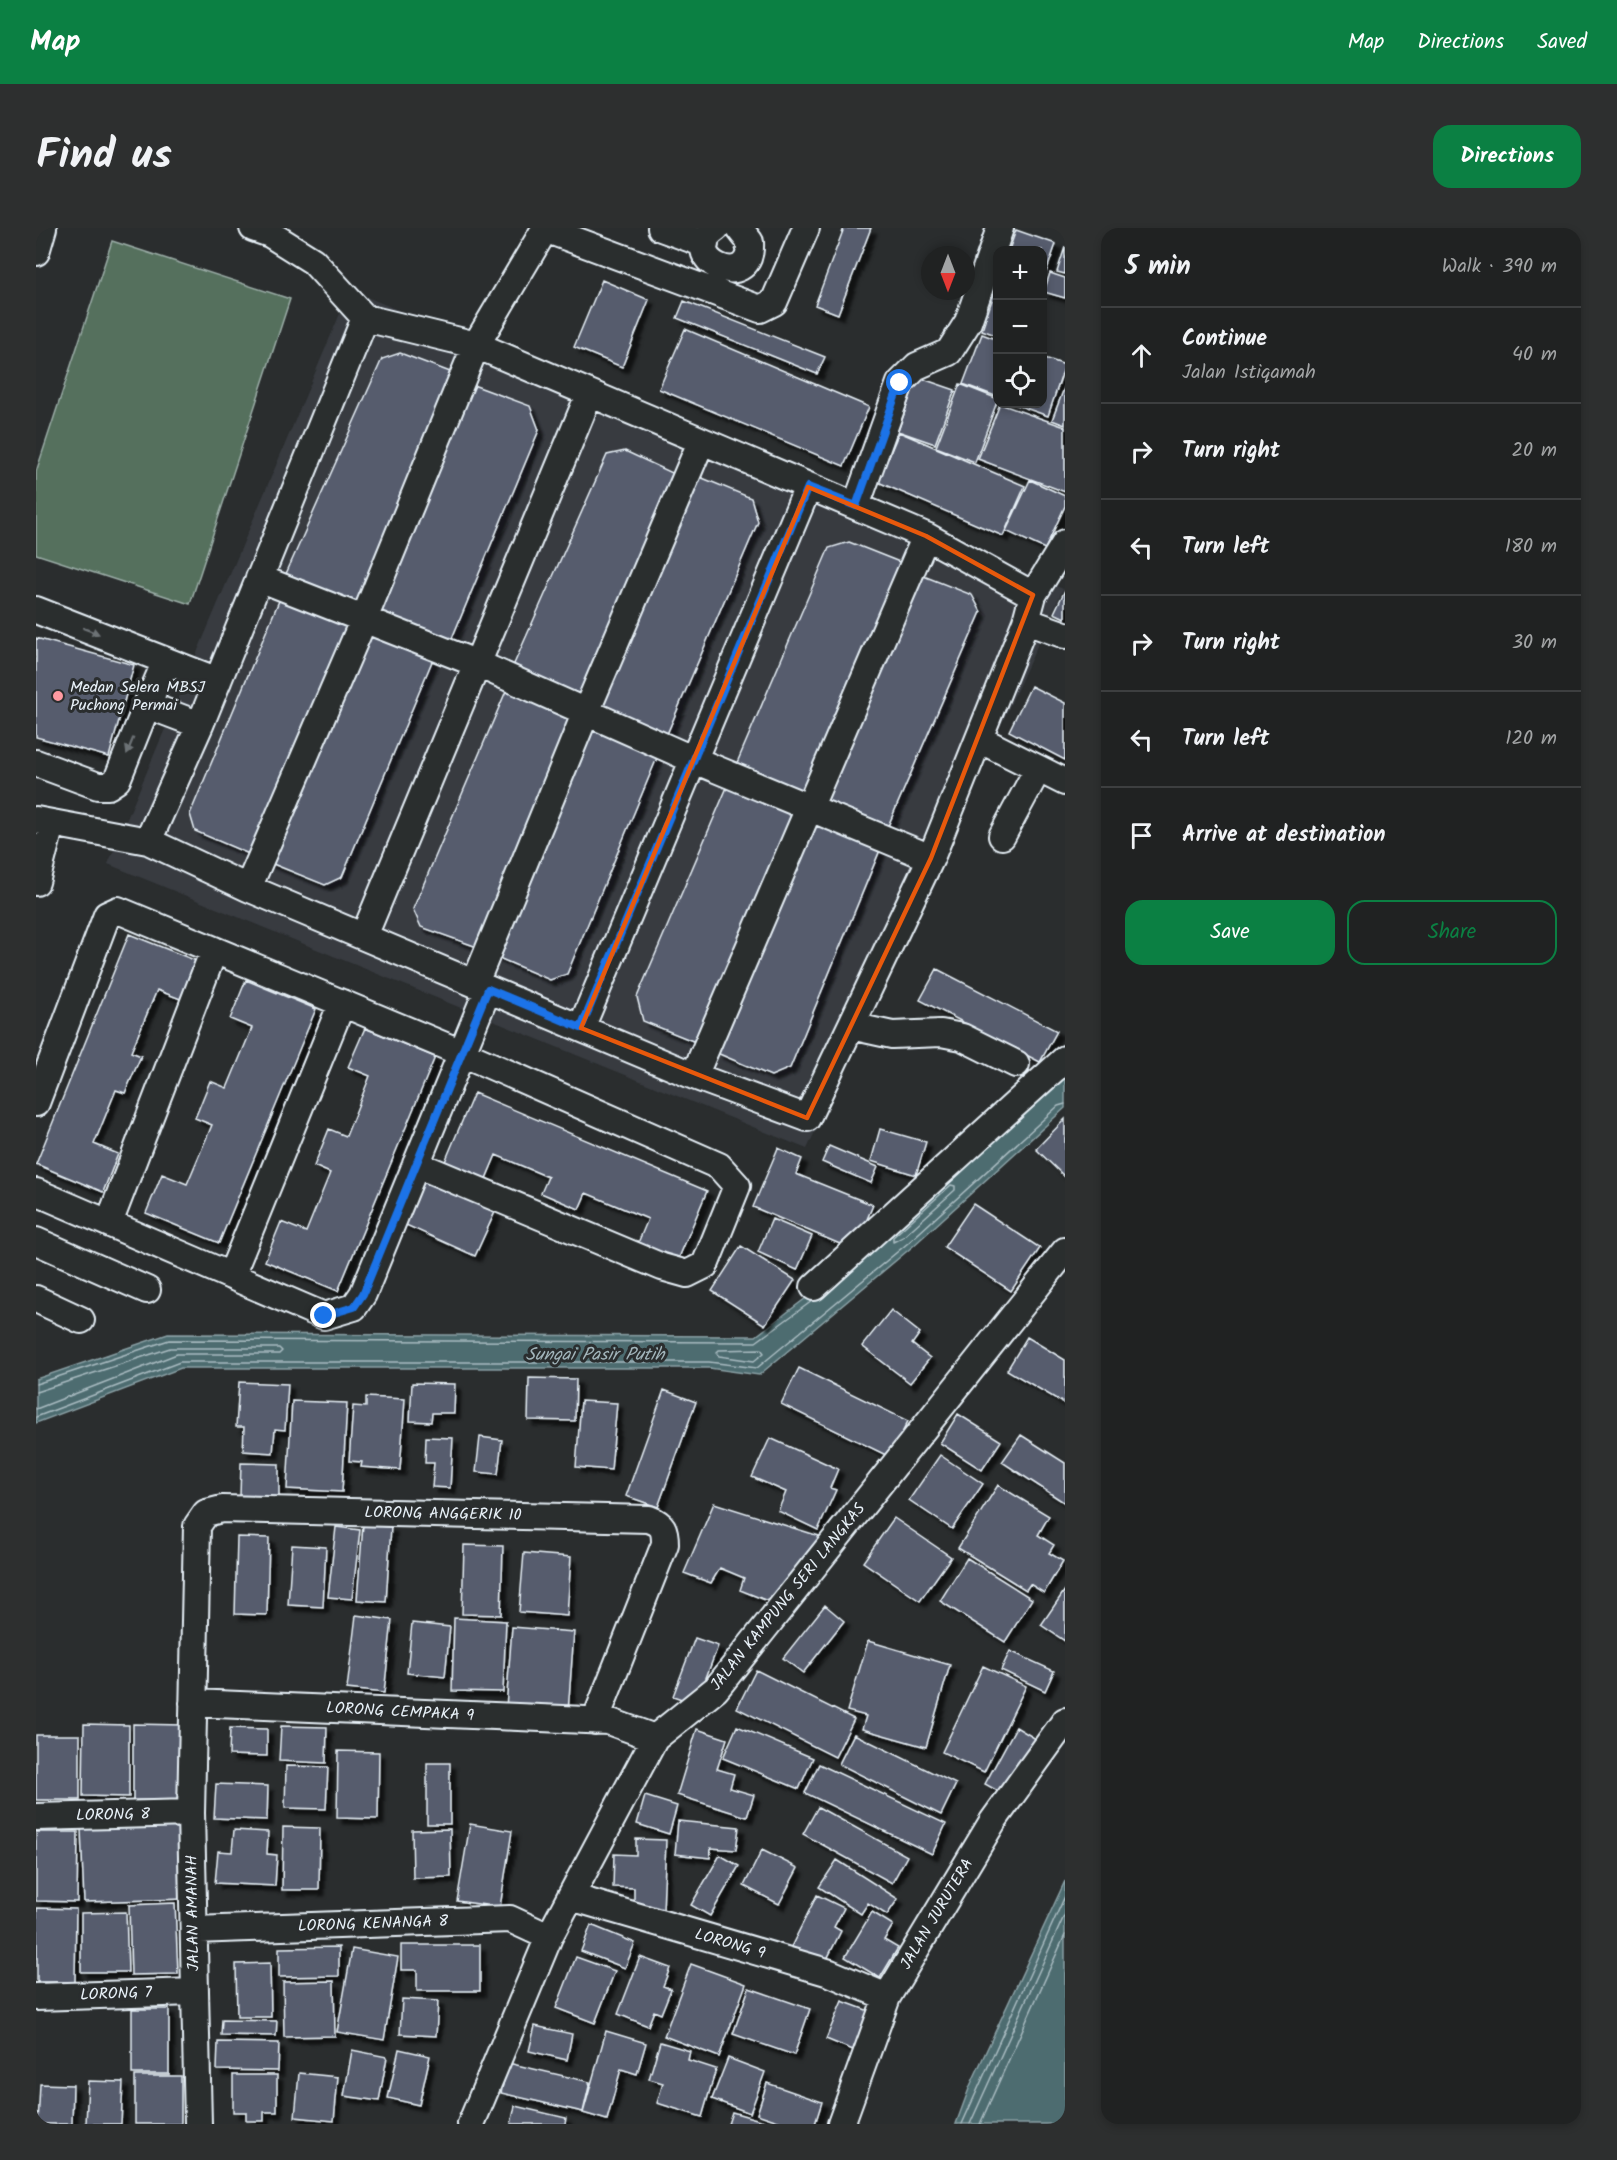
<!DOCTYPE html>
<meta charset="utf-8">
<style>
:root{--surface:#202222;--page:#2d2f2f;--text:#f1f3f6;--muted:#a2a4a5;--line:#3d3f40;--accent:#0b8043}
body{margin:0;font-family:Kalam,sans-serif;background:var(--page);color:var(--text)}
.controls{position:absolute;right:18px;top:18px;display:grid;overflow:hidden;border-radius:12px;box-shadow:0 3px 9px #0003}
.controls button{width:54px;height:54px;display:grid;place-items:center;padding:0;border:0;border-bottom:2px solid var(--line);background:var(--surface);color:var(--text);font:30px sans-serif}
.compass{position:absolute;left:885px;top:18px;width:54px;height:54px;border-radius:50%;background:var(--surface);box-shadow:0 3px 9px #0003;rotate:180deg}
.stop{position:absolute;width:18px;height:18px;margin:-14px;border:4px solid #1a73e8;border-radius:50%;background:#fff}
.stop.end{background:#1a73e8;border-color:#fff;box-shadow:0 2px 6px #0008}
.list{margin:0;padding:0;list-style:none}
h2{display:flex;justify-content:space-between;align-items:center;height:78px;margin:0;padding:0 24px;font-size:26px}
h2 small{font-size:20px;font-weight:400;color:var(--muted)}
.list li{display:grid;grid-template-columns:39px 1fr auto;gap:18px;align-items:center;box-sizing:border-box;height:96px;padding:0 24px;border-top:2px solid var(--line)}
.list b{display:block;font-size:22px;white-space:nowrap}
.list p{margin:0;font-size:20px;white-space:nowrap;color:var(--muted)}
.list em{font-size:20px;font-style:normal;color:var(--muted)}
.actions{display:flex;gap:12px;padding:18px 24px}
.actions a{flex:1;padding:14px 0;border:2px solid var(--accent);border-radius:18px;text-align:center;font-size:21px;color:var(--accent)}
.actions .main{background:var(--accent);color:#fff}
.icon{flex:none;width:33px;height:33px;fill:none;stroke:currentColor;stroke-width:2;stroke-linecap:round;stroke-linejoin:round}
.map{position:relative;flex:none;width:1029px;height:1896px;overflow:hidden;border-radius:18px}
header{display:flex;align-items:center;gap:36px;box-sizing:border-box;height:84px;padding:0 30px;background:var(--accent);color:#fff}
header strong{font-size:28px}
nav{display:flex;gap:33px;margin-inline-start:auto;font-size:21px}
.intro{display:flex;align-items:center;justify-content:space-between;box-sizing:border-box;height:144px;padding:0 36px}
h1{margin:0;font-size:42px}
.button{padding:15px 27px;border-radius:18px;background:var(--accent);color:#fff;font-size:21px;font-weight:700}
main{display:flex;gap:36px;padding:0 36px}
aside{flex:1;background:var(--surface);border-radius:18px;box-shadow:0 3px 9px #0003}
.map>svg:first-child{display:block}
</style>
<header>
<strong>Map</strong>
<nav><a>Map</a><a>Directions</a><a>Saved</a></nav>
</header>
<div class="intro"><h1>Find us</h1><a class="button">Directions</a></div>
<main>
<div class="map">
<svg width="1029" height="1896" viewBox="0 0 1029 1896">
<defs>
<filter id="shadow"><feDropShadow dx="5.5" dy="5.5" stdDeviation="1.5" flood-color="#0009"/></filter>
</defs>
<rect width="100%" height="100%" fill="#2a2d2e"/>
<filter id="ink" filterUnits="userSpaceOnUse"><feTurbulence type="fractalNoise" baseFrequency=".0167" numOctaves="2"/><feDisplacementMap in="SourceGraphic" scale="12" xChannelSelector="R" yChannelSelector="G"/><feConvolveMatrix kernelMatrix="1 2 1 2 8 2 1 2 1" color-interpolation-filters="sRGB"/></filter>
<g filter="url(#ink)">
<path fill="#383b41" d="M 314,62 L 1027,361 L 771,921 L 72,636 Z"/>
<path fill="#556f5d" stroke="#9eb0aa" stroke-width="1.5" d="M 76,13 L 254,71 L 154,376 L 0,326 L 0,244 Z"/>
<path fill="#4d6c70" stroke="#8ba1a6" stroke-width="1.5" d="M 1029,836 L 1029,880 L 876,1019 L 723,1147 L 673,1140 L 145,1140 L 0,1195 L 0,1151 L 132,1106 L 720,1108 L 770,1070 Z
M 1029,1653 L 1029,1896 L 920,1896 L 934,1858 Z"/>
<g fill="none" stroke-linecap="round" stroke-linejoin="round">
<path stroke="#aabcc2" stroke-width="1.5" d="M 915,957 L 919,958 L 919,962 L 867,1009 L 857,1014 L 857,1009 Z
M 725,1121 L 728,1125 L 718,1133 L 683,1128 L 680,1125 L 683,1122 Z
M 0,1156 L 133,1112 L 720,1114 L 776,1073
M 0,1164 L 134,1120 L 243,1120 L 246,1123 L 243,1126 L 141,1126 L 0,1181
M 0,1189 L 144,1134 L 673,1134 L 721,1140 L 872,1015 L 1022,878 L 1029,876
M 926,1896 L 1029,1668
M 934,1896 L 1029,1686
M 944,1896 L 1029,1707"/>
</g>
<path fill="#575c6d" stroke="#e8f1f8" stroke-width="1.5" filter="url(#shadow)" d="M 808,0 L 835,0 L 802,86 L 779,77 Z
M 980,2 L 1020,16 L 1006,56 L 1006,22 L 973,22 Z
M 1029,19 L 1029,46 L 1021,44 Z
M 1014,45 L 1029,50 L 1029,70 L 1008,64 Z
M 566,52 L 613,72 L 586,139 L 538,119 Z
M 960,60 L 962,61 L 962,108 L 946,102 Z
M 648,73 L 789,129 L 781,146 L 641,90 Z
M 649,101 L 833,179 L 808,238 L 623,161 Z
M 946,106 L 962,112 L 962,169 L 927,156 Z
M 364,125 L 422,147 L 328,380 L 249,348 L 346,131 Z
M 1006,129 L 1029,137 L 1012,188 L 978,176 L 1006,176 Z
M 881,149 L 919,162 L 899,216 L 862,203 Z
M 924,156 L 962,171 L 939,234 L 900,219 Z
M 437,157 L 494,178 L 503,202 L 414,415 L 341,384 Z
M 1029,158 L 1029,197 L 1016,192 Z
M 964,176 L 1029,199 L 1029,264 L 942,231 Z
M 863,204 L 989,258 L 967,308 L 842,254 Z
M 589,223 L 645,249 L 549,475 L 474,445 L 571,227 Z
M 659,247 L 715,270 L 722,294 L 631,506 L 563,477 Z
M 994,252 L 1029,268 L 1029,278 L 1009,321 L 970,303 Z
M 813,314 L 871,337 L 774,568 L 700,537 L 793,320 Z
M 885,347 L 936,367 L 945,384 L 852,598 L 785,571 Z
M 1029,362 L 1029,390 L 1018,385 Z
M 245,368 L 321,398 L 220,629 L 159,603 L 154,586 Z
M 333,402 L 397,431 L 306,649 L 289,657 L 232,634 Z
M 0,410 L 98,437 L 73,529 L 0,509 Z
M 995,458 L 1029,475 L 1029,532 L 973,503 Z
M 470,463 L 542,492 L 444,720 L 385,699 L 377,681 Z
M 555,496 L 623,525 L 531,746 L 514,752 L 456,727 Z
M 692,557 L 764,585 L 667,817 L 607,793 L 601,769 Z
M 781,591 L 844,622 L 754,840 L 735,848 L 681,825 Z
M 93,706 L 163,734 L 147,772 L 121,762 L 95,824 L 105,828 L 89,865 L 80,862 L 58,916 L 82,926 L 67,964 L 0,936 Z
M 901,741 L 1021,803 L 1004,834 L 884,772 Z
M 210,752 L 280,781 L 183,1015 L 110,985 L 126,946 L 151,956 L 176,897 L 159,890 L 174,853 L 191,860 L 216,800 L 194,791 Z
M 329,800 L 399,829 L 302,1063 L 229,1033 L 245,994 L 270,1004 L 294,945 L 278,938 L 293,901 L 310,908 L 334,848 L 312,839 Z
M 438,865 L 671,963 L 642,1032 L 602,1015 L 612,991 L 550,965 L 543,981 L 505,965 L 512,949 L 460,927 L 449,953 L 408,936 Z
M 1029,891 L 1029,949 L 1000,921 Z
M 844,901 L 890,914 L 880,947 L 835,933 Z
M 793,918 L 842,939 L 835,955 L 786,934 Z
M 742,920 L 766,931 L 760,946 L 837,977 L 818,1022 L 717,979 Z
M 382,949 L 459,984 L 439,1028 L 361,993 Z
M 937,976 L 1004,1020 L 975,1063 L 908,1019 Z
M 736,991 L 776,1008 L 761,1042 L 722,1024 Z
M 705,1018 L 759,1052 L 729,1097 L 676,1063 Z
M 855,1082 L 884,1105 L 876,1116 L 894,1130 L 874,1155 L 826,1118 Z
M 991,1109 L 1029,1132 L 1029,1176 L 971,1142 Z
M 763,1140 L 872,1193 L 854,1229 L 745,1176 Z
M 493,1150 L 540,1151 L 539,1193 L 492,1192 Z
M 203,1154 L 252,1156 L 249,1202 L 239,1201 L 237,1225 L 207,1223 L 208,1199 L 200,1199 Z
M 376,1155 L 419,1156 L 418,1185 L 396,1185 L 395,1194 L 374,1193 Z
M 628,1162 L 660,1174 L 622,1279 L 590,1268 Z
M 330,1169 L 369,1171 L 364,1242 L 325,1239 L 326,1234 L 313,1233 L 317,1178 L 330,1179 Z
M 256,1173 L 311,1175 L 306,1264 L 251,1261 Z
M 545,1173 L 581,1175 L 575,1242 L 540,1239 Z
M 922,1186 L 965,1213 L 946,1242 L 904,1215 Z
M 985,1207 L 1029,1235 L 1029,1275 L 966,1234 Z
M 390,1209 L 417,1210 L 414,1260 L 396,1259 L 398,1235 L 389,1235 Z
M 444,1209 L 466,1212 L 462,1246 L 440,1244 Z
M 734,1210 L 802,1241 L 794,1260 L 800,1262 L 782,1302 L 742,1283 L 750,1264 L 716,1249 Z
M 904,1227 L 947,1256 L 916,1301 L 873,1272 Z
M 205,1235 L 243,1236 L 243,1269 L 204,1268 Z
M 962,1257 L 1013,1288 L 1002,1307 L 1018,1317 L 1013,1325 L 1027,1333 L 1008,1365 L 994,1356 L 990,1362 L 922,1320 Z
M 678,1275 L 783,1308 L 772,1336 L 742,1377 L 704,1362 L 708,1350 L 684,1340 L 675,1355 L 648,1345 Z
M 858,1290 L 915,1329 L 884,1373 L 827,1334 Z
M 327,1297 L 355,1299 L 350,1374 L 321,1372 Z
M 300,1299 L 324,1302 L 316,1371 L 292,1369 Z
M 201,1309 L 233,1310 L 231,1387 L 199,1386 Z
M 256,1317 L 290,1319 L 287,1379 L 252,1377 Z
M 428,1317 L 467,1318 L 465,1387 L 426,1386 Z
M 488,1325 L 535,1329 L 531,1388 L 483,1384 Z
M 931,1330 L 996,1371 L 969,1414 L 904,1373 Z
M 1029,1362 L 1029,1413 L 1005,1397 Z
M 789,1377 L 808,1393 L 767,1445 L 747,1430 Z
M 320,1387 L 356,1392 L 348,1465 L 311,1461 Z
M 418,1390 L 470,1393 L 467,1464 L 416,1463 Z
M 376,1395 L 414,1399 L 409,1449 L 371,1445 Z
M 476,1399 L 538,1404 L 532,1484 L 470,1480 Z
M 659,1410 L 682,1418 L 660,1476 L 637,1468 Z
M 832,1413 L 914,1437 L 890,1519 L 826,1501 L 830,1488 L 811,1483 Z
M 974,1423 L 1018,1443 L 1009,1463 L 965,1442 Z
M 947,1438 L 990,1458 L 948,1544 L 906,1524 Z
M 720,1442 L 818,1491 L 799,1529 L 701,1480 Z
M 48,1496 L 93,1497 L 93,1569 L 47,1568 Z
M 97,1496 L 146,1497 L 146,1573 L 97,1572 Z
M 245,1498 L 291,1499 L 290,1535 L 243,1533 Z
M 701,1498 L 777,1530 L 763,1561 L 687,1530 Z
M 980,1499 L 1000,1511 L 969,1567 L 949,1556 Z
M 194,1500 L 231,1501 L 231,1528 L 193,1527 Z
M 661,1501 L 691,1511 L 681,1541 L 698,1546 L 694,1560 L 718,1567 L 711,1589 L 641,1567 Z
M 818,1506 L 920,1556 L 905,1587 L 803,1536 Z
M 0,1507 L 44,1507 L 44,1572 L 0,1572 Z
M 302,1523 L 343,1524 L 342,1591 L 301,1590 Z
M 391,1535 L 414,1535 L 414,1596 L 391,1596 Z
M 783,1536 L 910,1596 L 896,1626 L 769,1565 Z
M 250,1538 L 292,1539 L 290,1581 L 249,1580 Z
M 180,1556 L 232,1558 L 231,1592 L 178,1590 Z
M 609,1568 L 641,1578 L 633,1606 L 601,1596 Z
M 782,1579 L 871,1628 L 856,1655 L 767,1606 Z
M 642,1593 L 703,1599 L 700,1622 L 675,1620 L 674,1630 L 639,1626 Z
M 434,1596 L 476,1603 L 464,1679 L 421,1673 Z
M 145,1597 L 148,1671 L 48,1674 L 45,1601 Z
M 247,1599 L 284,1600 L 283,1662 L 246,1662 Z
M 414,1601 L 415,1649 L 377,1650 L 376,1602 Z
M 198,1602 L 232,1604 L 231,1626 L 241,1627 L 239,1658 L 179,1655 L 182,1623 L 196,1624 Z
M 0,1604 L 42,1604 L 41,1674 L 0,1673 Z
M 600,1611 L 630,1612 L 627,1683 L 598,1681 L 598,1660 L 577,1659 L 578,1626 L 600,1627 Z
M 726,1622 L 762,1640 L 743,1676 L 708,1658 Z
M 684,1627 L 703,1638 L 674,1688 L 655,1677 Z
M 801,1632 L 862,1671 L 851,1687 L 832,1675 L 825,1686 L 783,1659 Z
M 781,1667 L 808,1680 L 798,1699 L 805,1703 L 789,1735 L 755,1719 Z
M 139,1675 L 142,1746 L 95,1747 L 93,1677 Z
M 1,1680 L 40,1681 L 39,1754 L 1,1754 Z
M 90,1684 L 92,1744 L 45,1744 L 45,1685 Z
M 836,1684 L 857,1697 L 848,1712 L 862,1720 L 844,1750 L 809,1729 Z
M 555,1697 L 599,1715 L 589,1740 L 545,1723 Z
M 365,1717 L 444,1717 L 444,1763 L 381,1763 L 381,1742 L 365,1742 Z
M 303,1719 L 303,1748 L 243,1749 L 243,1720 Z
M 316,1721 L 362,1729 L 348,1812 L 301,1804 Z
M 540,1729 L 579,1743 L 559,1795 L 520,1780 Z
M 604,1729 L 634,1740 L 627,1758 L 635,1761 L 625,1786 L 618,1783 L 612,1798 L 582,1786 Z
M 234,1735 L 235,1789 L 201,1789 L 200,1736 Z
M 655,1736 L 710,1756 L 683,1829 L 628,1808 Z
M 298,1753 L 299,1808 L 248,1809 L 247,1754 Z
M 713,1760 L 774,1781 L 758,1827 L 697,1806 Z
M 366,1771 L 402,1773 L 400,1808 L 364,1806 Z
M 806,1773 L 833,1783 L 817,1822 L 790,1811 Z
M 96,1781 L 133,1781 L 133,1846 L 96,1846 Z
M 186,1792 L 241,1793 L 240,1808 L 185,1807 Z
M 499,1798 L 536,1806 L 531,1832 L 493,1823 Z
M 570,1803 L 610,1815 L 601,1846 L 585,1841 L 571,1892 L 547,1885 Z
M 182,1814 L 243,1815 L 242,1843 L 181,1842 Z
M 624,1814 L 654,1823 L 652,1832 L 680,1841 L 666,1889 L 621,1875 L 627,1855 L 613,1851 Z
M 363,1821 L 394,1828 L 383,1877 L 352,1870 Z
M 316,1822 L 351,1829 L 343,1873 L 308,1868 Z
M 692,1830 L 729,1844 L 714,1885 L 676,1871 Z
M 472,1835 L 554,1854 L 547,1884 L 465,1865 Z
M 263,1845 L 302,1849 L 298,1893 L 259,1889 Z
M 197,1847 L 241,1847 L 241,1884 L 228,1884 L 228,1893 L 210,1893 L 210,1884 L 197,1884 Z
M 99,1848 L 145,1848 L 145,1896 L 99,1896 Z
M 52,1853 L 87,1854 L 85,1896 L 50,1896 Z
M 731,1855 L 786,1874 L 779,1896 L 751,1896 L 721,1886 Z
M 4,1856 L 37,1857 L 36,1896 L 2,1896 Z
M 479,1878 L 530,1890 L 529,1896 L 475,1896 Z
M 696,1884 L 738,1896 L 692,1896 Z"/>
<g fill="none" stroke-linecap="round" stroke-linejoin="round">
<g stroke="#e8f1f8" stroke-width="30">
<path id="minor" d="M 625,0 L 669,16
M 680,0 C 638,29 717,69 714,14 L 703,0
M 0,24 L 7,0
M 820,278 L 864,155 L 881,138 L 913,124 L 932,94 L 964,0
M 223,350 L 442,436 L 658,532 L 895,630
M 997,367 L 1029,315
M 0,382 L 182,453
M 990,393 L 1029,407
M 111,477 L 130,433
M 943,511 L 1029,554
M 0,535 L 62,558 L 72,558 L 81,552 L 111,477 L 164,497
M 0,592 L 112,613 L 212,660 L 658,848 L 771,890 L 895,630 L 990,393 L 997,367 L 890,308 L 440,117 L 329,90 L 277,33 L 234,6 L 217,0
M 966,608 L 1002,541
M 112,613 L 164,497 L 329,90
M 0,654 L 15,596
M 212,660 L 328,391 L 440,117 L 509,1 L 724,81 L 738,74 L 770,0
M 328,708 L 553,167
M 439,755 L 550,484 L 665,214
M 815,798 L 856,807 L 905,805 L 926,809 L 980,836
M 545,800 L 772,259
M 658,848 L 890,308
M 0,875 L 71,687 L 82,682 L 426,825 L 683,938 L 701,958 L 669,1037 L 651,1046 L 626,1039 L 380,936
M 0,964 L 288,1088 L 318,1079 L 327,1066 L 452,761
M 73,995 L 178,722
M 0,1013 L 111,1062
M 195,1048 L 306,775
M 778,1059 L 1029,831
M 0,1071 L 45,1092
M 157,1475 L 572,1493 L 619,1510
M 0,1589 L 155,1585
M 535,1669 L 794,1745 L 851,1769
M 158,1702 L 474,1691 L 513,1709
M 0,1769 L 159,1764
M 162,1896 L 155,1585 L 161,1298 L 170,1285 L 186,1281 L 613,1291 C 627,1296 629,1301 629,1316 L 559,1493
M 435,1896 L 513,1709 L 619,1510 L 680,1461 L 1029,1023
M 805,1896 L 851,1769 L 957,1593 L 1029,1493"/>
</g>
<use href="#minor" stroke="#2a2d2e" stroke-width="26"/>
</g>
<defs><path id="oneway-solid" d="M-6-.8H1V-3.2L6.5 0L1 3.2V.8H-6Z" transform="scale(1.5)"/></defs>
<g fill="#6c7275">
<use href="#oneway-solid" transform="translate(55 403) rotate(21)"/>
<use href="#oneway-solid" transform="translate(94 518) rotate(112)"/>
</g>
</g>
<g fill="none" stroke-linecap="round" stroke-linejoin="round" filter="url(#ink)">
<path stroke="#1a73e8" stroke-width="8" d="M 288,1088 L 318,1079 L 327,1066 L 452,761 L 545,800 L 772,259 L 820,278 L 864,155"/>
</g>
<path fill="none" stroke="#e8590c" stroke-width="4.5" stroke-linejoin="round" d="M 772,259 L 890,308 L 997,367 L 895,630 L 771,890 L 545,800 Z"/>
<circle fill="#ff9aa2" stroke="#2a2d2e" stroke-width="2" cx="22" cy="468" r="6"/>
<g text-anchor="middle" dominant-baseline="central" stroke-width="6" stroke-linejoin="round" paint-order="stroke">
<g font-size="16" fill="#e8f1f8" stroke="#2a2d2e" text-anchor="start">
<text x="34" y="459">Medan Selera MBSJ<tspan x="34" dy="18">Puchong Permai</tspan></text>
</g>
<g font-size="16" fill="#e8f1f8" stroke="#2a2d2e">
<text transform="translate(407 1286) rotate(1)">LORONG ANGGERIK 10</text>
<text transform="translate(752 1369) rotate(-51)">JALAN KAMPUNG SERI LANGKAS</text>
<text transform="translate(364 1484) rotate(3)">LORONG CEMPAKA 9</text>
<text transform="translate(77 1587) rotate(-1)">LORONG 8</text>
<text transform="translate(157 1685) rotate(-91)">JALAN AMANAH</text>
<text transform="translate(901 1686) rotate(-59)">JALAN JURUTERA</text>
<text transform="translate(337 1696) rotate(-2)">LORONG KENANGA 8</text>
<text transform="translate(694 1716) rotate(16)">LORONG 9</text>
<text transform="translate(80 1766) rotate(-2)">LORONG 7</text>
</g>
<g font-size="18" font-style="italic" fill="#a2b5bb" stroke="#2a2d2e">
<text x="559" y="1127">Sungai Pasir Putih</text>
</g>
</g>
</svg>
<div class="controls">
<button>+</button>
<button>−</button>
<button><svg class="icon" aria-label="locate" viewBox="0 0 24 24"><circle cx="12" cy="12" r="6"/><path d="M12 2v4M12 18v4M2 12h4M18 12h4"/></svg></button>
</div>
<svg class="compass" viewBox="-18 -18 36 36"><path d="M0-13l5 13h-10z" fill="#e53935"/><path d="M0 13l5-13h-10z" fill="#a2a4a5"/></svg>
<div class="stop" style="left:864px;top:155px"></div>
<div class="stop end" style="left:288px;top:1088px"></div>
</div>
<aside>
<h2>5 min<small>Walk · 390 m</small></h2>
<ul class="list">
<li><svg class="icon" aria-label="ahead" viewBox="0 0 24 24"><path d="M12 20V5M6 11l6-6 6 6"/></svg><div><b>Continue</b><p>Jalan Istiqamah</p></div><em>40 m</em></li>
<li><svg class="icon" aria-label="right" viewBox="0 0 24 24"><path d="M7 20v-9h11M14 6l5 5-5 5"/></svg><div><b>Turn right</b></div><em>20 m</em></li>
<li><svg class="icon" aria-label="left" viewBox="0 0 24 24"><path d="M17 20v-9H6M10 6l-5 5 5 5"/></svg><div><b>Turn left</b></div><em>180 m</em></li>
<li><svg class="icon" aria-label="right" viewBox="0 0 24 24"><path d="M7 20v-9h11M14 6l5 5-5 5"/></svg><div><b>Turn right</b></div><em>30 m</em></li>
<li><svg class="icon" aria-label="left" viewBox="0 0 24 24"><path d="M17 20v-9H6M10 6l-5 5 5 5"/></svg><div><b>Turn left</b></div><em>120 m</em></li>
<li><svg class="icon" aria-label="arrive" viewBox="0 0 24 24"><path d="M6 21V4h12l-3 4 3 4H6"/></svg><div><b>Arrive at destination</b></div></li>
</ul>
<div class="actions"><a class="main">Save</a><a>Share</a></div>
</aside>
</main>
